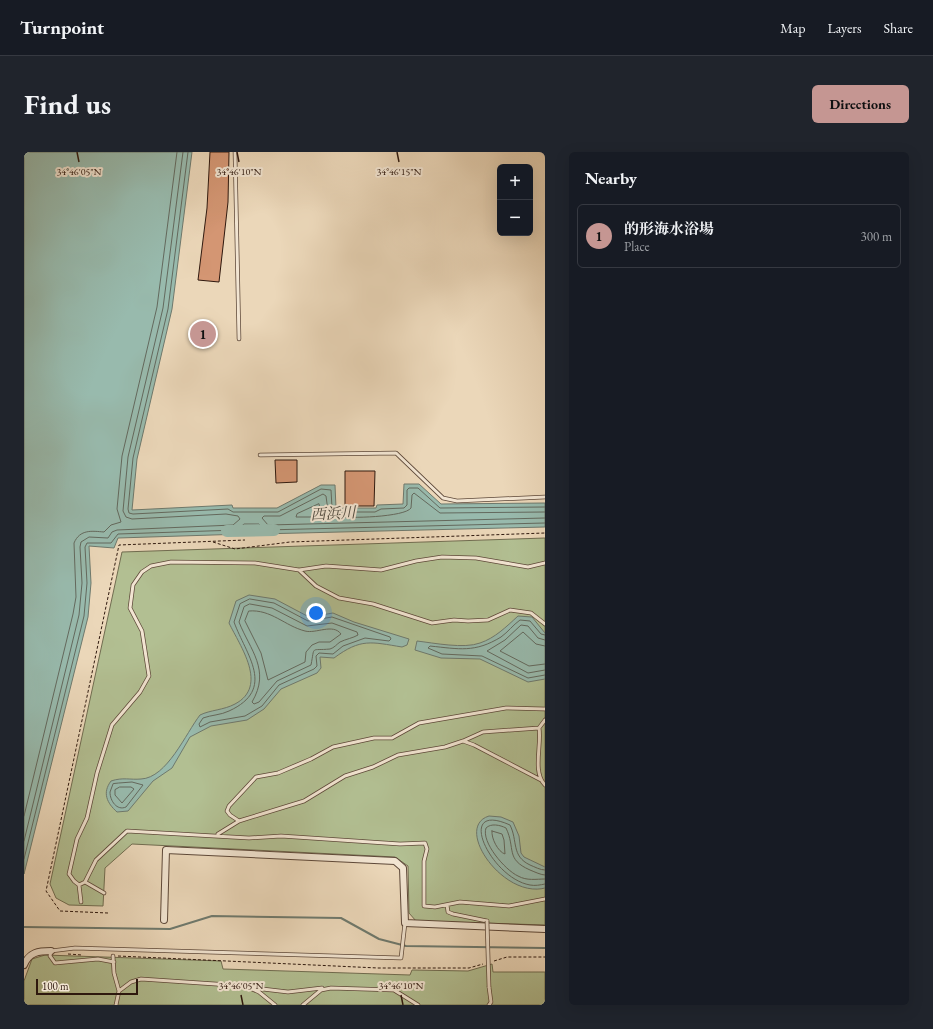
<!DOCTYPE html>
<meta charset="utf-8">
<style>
:root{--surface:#171b24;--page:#20242c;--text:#f1f3f6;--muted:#9ea1a6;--line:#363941;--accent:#c59692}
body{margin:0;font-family:"EB Garamond","Noto Serif JP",serif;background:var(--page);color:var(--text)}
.controls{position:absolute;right:12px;top:12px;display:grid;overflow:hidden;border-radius:6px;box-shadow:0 4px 16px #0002}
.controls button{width:36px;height:36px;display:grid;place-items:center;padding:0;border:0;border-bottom:1px solid var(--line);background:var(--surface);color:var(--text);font:20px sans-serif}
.scale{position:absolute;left:12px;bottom:10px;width:102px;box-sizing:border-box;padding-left:4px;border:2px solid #2e180e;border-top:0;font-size:11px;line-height:14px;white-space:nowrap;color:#2e180e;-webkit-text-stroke:3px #f2e5d2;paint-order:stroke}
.you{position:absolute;left:292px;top:461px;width:14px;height:14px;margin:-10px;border:3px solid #fff;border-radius:50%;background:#1a73e8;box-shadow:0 0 0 6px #1a73e833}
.badge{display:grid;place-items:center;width:26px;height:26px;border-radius:50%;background:var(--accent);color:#111;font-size:13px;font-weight:700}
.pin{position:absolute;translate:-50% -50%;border:2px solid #fff;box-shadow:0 1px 4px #0006}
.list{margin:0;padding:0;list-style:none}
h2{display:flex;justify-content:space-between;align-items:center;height:52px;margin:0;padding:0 16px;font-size:17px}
h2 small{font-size:13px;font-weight:400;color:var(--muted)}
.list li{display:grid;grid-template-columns:26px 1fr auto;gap:12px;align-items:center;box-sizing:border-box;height:64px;margin:0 8px 8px;padding:0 8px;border:1px solid var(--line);border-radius:6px}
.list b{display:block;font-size:15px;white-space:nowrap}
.list p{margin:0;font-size:13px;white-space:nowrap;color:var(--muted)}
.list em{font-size:13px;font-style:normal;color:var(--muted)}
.map{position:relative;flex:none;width:521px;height:853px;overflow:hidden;border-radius:6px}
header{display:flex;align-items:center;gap:24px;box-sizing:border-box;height:56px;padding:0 20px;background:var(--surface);border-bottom:1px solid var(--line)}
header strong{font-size:19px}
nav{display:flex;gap:22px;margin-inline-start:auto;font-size:14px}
.intro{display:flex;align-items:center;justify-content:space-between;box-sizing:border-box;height:96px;padding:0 24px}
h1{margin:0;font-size:28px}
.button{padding:10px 18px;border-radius:6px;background:var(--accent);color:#111;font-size:14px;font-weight:700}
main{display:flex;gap:24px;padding:0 24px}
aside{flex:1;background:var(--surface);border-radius:6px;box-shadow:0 4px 16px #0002}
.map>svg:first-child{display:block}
</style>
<header>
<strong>Turnpoint</strong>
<nav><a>Map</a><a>Layers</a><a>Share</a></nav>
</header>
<div class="intro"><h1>Find us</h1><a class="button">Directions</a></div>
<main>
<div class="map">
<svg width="521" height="853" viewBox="0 0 521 853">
<rect width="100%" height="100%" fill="#ebd7b9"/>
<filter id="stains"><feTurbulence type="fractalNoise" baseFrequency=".005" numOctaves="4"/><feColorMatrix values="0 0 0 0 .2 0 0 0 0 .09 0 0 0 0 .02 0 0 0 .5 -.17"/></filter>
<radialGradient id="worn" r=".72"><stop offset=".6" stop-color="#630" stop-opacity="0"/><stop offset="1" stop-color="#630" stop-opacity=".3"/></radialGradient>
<path fill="#b2bf92" stroke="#706c50" d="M 521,386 L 521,773 L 392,769 L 385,761 L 384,714 L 371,705 L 108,692 L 81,716 L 79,754 L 45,753 L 32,746 L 26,732 L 98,400 Z
M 21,803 L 197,809 L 199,817 L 386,823 L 388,818 L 444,819 L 468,812 L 469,820 L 521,820 L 521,853 L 0,853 L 0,829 L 8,807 Z"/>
<path fill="#98baad" stroke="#6e796d" d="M 0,0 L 168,0 L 148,157 L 113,307 L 108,358 L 208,353 L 209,356 L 253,356 L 297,333 L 311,333 L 312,356 L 352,356 L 353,353 L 379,352 L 380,332 L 395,332 L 417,352 L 521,351 L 521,375 L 235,382 L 234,376 L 219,376 L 220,382 L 94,386 L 90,396 L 65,394 L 67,431 L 64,465 L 0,722 Z
M 225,443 L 251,447 L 285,465 L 309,461 L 330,470 L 385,487 L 383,493 L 378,495 C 347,490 337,486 310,506 L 296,505 L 297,516 L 293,521 L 257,537 L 240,557 L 223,568 L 187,574 L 166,585 L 148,616 L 129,629 L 104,659 L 93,660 C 83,651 78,641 87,629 C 99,625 106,628 117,627 C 143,626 162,581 176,563 C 186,558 200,558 211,552 C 245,534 216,494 205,471 L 212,449 Z
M 494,464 L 508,465 L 521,481 L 521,527 L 504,530 L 456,507 L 417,506 L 391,498 L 393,489 C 410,491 440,497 456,491 C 471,486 482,475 494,464 Z
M 465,664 L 477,665 L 489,670 L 495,684 L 497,701 L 500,705 L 521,715 L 521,736 C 479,747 429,675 465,664 Z"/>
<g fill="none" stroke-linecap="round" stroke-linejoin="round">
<path stroke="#63695e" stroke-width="1" d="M 164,0 L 144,157 L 109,306 L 104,357 L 105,361 L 109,362 L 204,357 L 209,360 L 254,360 L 297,337 L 307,338 L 308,356 L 312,360 L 351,360 L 357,357 L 380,356 L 383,353 L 383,338 L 385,336 L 394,336 L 416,356 L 521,355
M 295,352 L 298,365 L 272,365 L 273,362 Z
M 521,360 L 416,361 L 390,341 L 388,343 L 387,356 C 381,365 324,367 311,364 C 308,364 306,362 304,359 L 302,344 L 299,342 L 256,364 L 240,364 L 238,366 L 244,373 L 521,366
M 226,447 L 250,451 L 284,469 L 308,465 L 366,485 L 367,487 L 365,489 L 341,486 L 319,494 L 309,502 L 295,501 L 292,504 L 293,514 L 290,517 L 255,533 L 238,554 L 221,564 L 186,570 L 176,575 L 175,572 L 179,566 C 187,563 197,563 205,559 C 253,537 222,503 210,470 L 216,452 Z
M 226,452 L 248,456 L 283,474 L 308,471 L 333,480 L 334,483 C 329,486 322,487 316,490 C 313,492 310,496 306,497 C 286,499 291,493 287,513 L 253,529 L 235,550 L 230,552 L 228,550 C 247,518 226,498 215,470 L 220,455 Z
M 225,459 C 247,457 261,474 281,479 C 292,482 309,471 317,482 L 306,490 L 295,490 L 288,493 L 282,500 L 281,510 L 244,528 L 237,501 L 221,469 Z
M 521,483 L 517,482 L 506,469 L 496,468 C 489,473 484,480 477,485 C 451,501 435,497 406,494 L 404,496 L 418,502 L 458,504 L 504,526 L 521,523
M 521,488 L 514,486 L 504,474 L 497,473 L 481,488 L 463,499 L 504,521 L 521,518
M 521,494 L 512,492 L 499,480 L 476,499 L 505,514 L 521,512
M 95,631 L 108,630 L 119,633 L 102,655 C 93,659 86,649 86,640 L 89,632 Z
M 96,635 L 107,635 L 110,637 L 98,651 L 91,643 L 91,638 Z
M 0,664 L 49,462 L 52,445 L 50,391 C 56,377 68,379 80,380 L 87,373 L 97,370 L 93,357 L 98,304 L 133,155 L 153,0
M 468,679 L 478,682 L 480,688 L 481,702 C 474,700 467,686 468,679 Z
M 0,689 L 55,463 L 58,431 L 56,395 L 57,390 L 65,385 L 84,386 L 88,380 L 93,378 L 209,373 L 216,367 L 214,364 L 202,362 L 108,367 L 102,365 L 99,359 L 104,305 L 139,156 L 159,0
M 0,707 L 60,464 L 63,431 L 61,395 L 63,391 L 87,391 L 94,382 L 213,378 L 220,372 L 235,372 L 241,378 L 521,371
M 521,718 C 516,718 511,715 506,713 C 487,704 494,689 486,673 C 430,648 466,726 506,733 C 511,734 516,733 521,732
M 521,723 C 517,723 511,720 506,718 C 481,707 492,697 482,676 C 476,673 467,671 462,676 C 457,690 481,718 494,724 C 503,729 512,727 521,727"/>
<path stroke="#6e796d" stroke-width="2" d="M 0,775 L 146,777 L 188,764 L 317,766 L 355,787 L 382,794 L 521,796"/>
<path stroke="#98baad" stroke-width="12" d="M 203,379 L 250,378"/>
</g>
<path fill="#d49673" stroke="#2e180e" d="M 186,0 L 205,0 L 204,50 L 195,130 L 174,128 L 183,56 Z
M 251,308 L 273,308 L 273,330 L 252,331 Z
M 321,319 L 351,319 L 350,354 L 321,354 Z"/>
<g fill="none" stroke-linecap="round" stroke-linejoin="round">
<g stroke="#5d4839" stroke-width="4.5">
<path id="lane" d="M 211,0 L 215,187
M 236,303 L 372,301 L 419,346 L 433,349 L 521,345
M 521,411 L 504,415 L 452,406 L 418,405 L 392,409 L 357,418 L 302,414 L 275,418 L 231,411 L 147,410 L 127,414 L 118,420 L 109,433 L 106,456 L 118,479 L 125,524 L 116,540 L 88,573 L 73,621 L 63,666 L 53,687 L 45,722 L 50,729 L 55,733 L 61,730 L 72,708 L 103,679 L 225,686 L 257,684 L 376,692 L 401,691 L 403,697 L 400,709 L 400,754 L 411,755 L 436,750 L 485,754 L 521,747
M 275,418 L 292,434 L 315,446 L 349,452 L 408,471 L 430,468 L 444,469 L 464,468 L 486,458 L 507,461 L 521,472
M 521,568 L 515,576 C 518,592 508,620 521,633
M 439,589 L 459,580 L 515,576
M 215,669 L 206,663 L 203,659 L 205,654 L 232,625 L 254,621 L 287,607 L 309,595 L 350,586 L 368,586 L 395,571 L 482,556 L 521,557
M 194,682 L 215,669 L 280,649 L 321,624 L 349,615 L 374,603 L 421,595 L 439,589 L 450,593 L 517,628
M 61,730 L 80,741
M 55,733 L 57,750
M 423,753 L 424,760 L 429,762 L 463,769
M 89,804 L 90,821 L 95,839
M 90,810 L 74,807 L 31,811 L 26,804 L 27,799 L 51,796 L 377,806 L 381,771
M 465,835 L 467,850 L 465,853
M 230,836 L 264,840 L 298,836
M 92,853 L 95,839 L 107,830 L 117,827 L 221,834 L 235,840 L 251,853
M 279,853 L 297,838 L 307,836 L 370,838 L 394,853"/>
</g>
<g stroke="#5d4839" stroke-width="8">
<path id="street" d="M 140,768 L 142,698 L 371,709 L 379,716 L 381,771 L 521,777
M 0,813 C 5,800 15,799 27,799"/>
</g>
<path stroke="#2e180e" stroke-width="1" stroke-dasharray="3 2" stroke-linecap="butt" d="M 189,390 L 211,397 L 266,390 L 521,381
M 84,761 L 36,759 L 22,739 L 95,393 L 221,388
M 44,802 L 58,803
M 94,804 L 354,816 L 445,816 L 459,812
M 470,809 L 483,805 L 521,805"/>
<use href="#lane" stroke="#f2e5d2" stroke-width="3"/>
<use href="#street" stroke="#f2e5d2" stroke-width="6"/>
<g stroke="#5d4839" stroke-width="4.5" stroke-linecap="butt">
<path id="lane-bridge" d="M 463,769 L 465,835"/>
</g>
<use href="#lane-bridge" stroke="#f2e5d2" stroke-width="3"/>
</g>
<path fill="none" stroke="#2e180e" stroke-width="1.5" d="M 53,0 L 55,10M 213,0 L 215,10M 373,0 L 375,10M 217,843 L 219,853M 377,843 L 379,853"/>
<g text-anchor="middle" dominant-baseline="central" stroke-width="4" stroke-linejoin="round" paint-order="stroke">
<g font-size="15" font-style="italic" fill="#4e493e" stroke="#f2e5d2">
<text transform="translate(309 361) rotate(-3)">西浜川</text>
</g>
</g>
<g font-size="10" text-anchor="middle" fill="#2e180e" stroke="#f2e5d2" stroke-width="4" stroke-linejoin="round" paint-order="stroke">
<text x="55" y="23">34°46'05"N</text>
<text x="215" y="23">34°46'10"N</text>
<text x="375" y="23">34°46'15"N</text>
<text x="217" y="837">34°46'05"N</text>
<text x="377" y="837">34°46'10"N</text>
</g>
<rect width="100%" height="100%" filter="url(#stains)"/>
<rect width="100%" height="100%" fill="url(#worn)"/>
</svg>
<div class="controls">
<button>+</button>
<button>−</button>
</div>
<div class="scale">100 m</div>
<div class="you"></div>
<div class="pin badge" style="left:179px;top:182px">1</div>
</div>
<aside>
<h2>Nearby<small></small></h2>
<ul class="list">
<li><span class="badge">1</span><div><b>的形海水浴場</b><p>Place</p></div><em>300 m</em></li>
</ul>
</aside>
</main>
